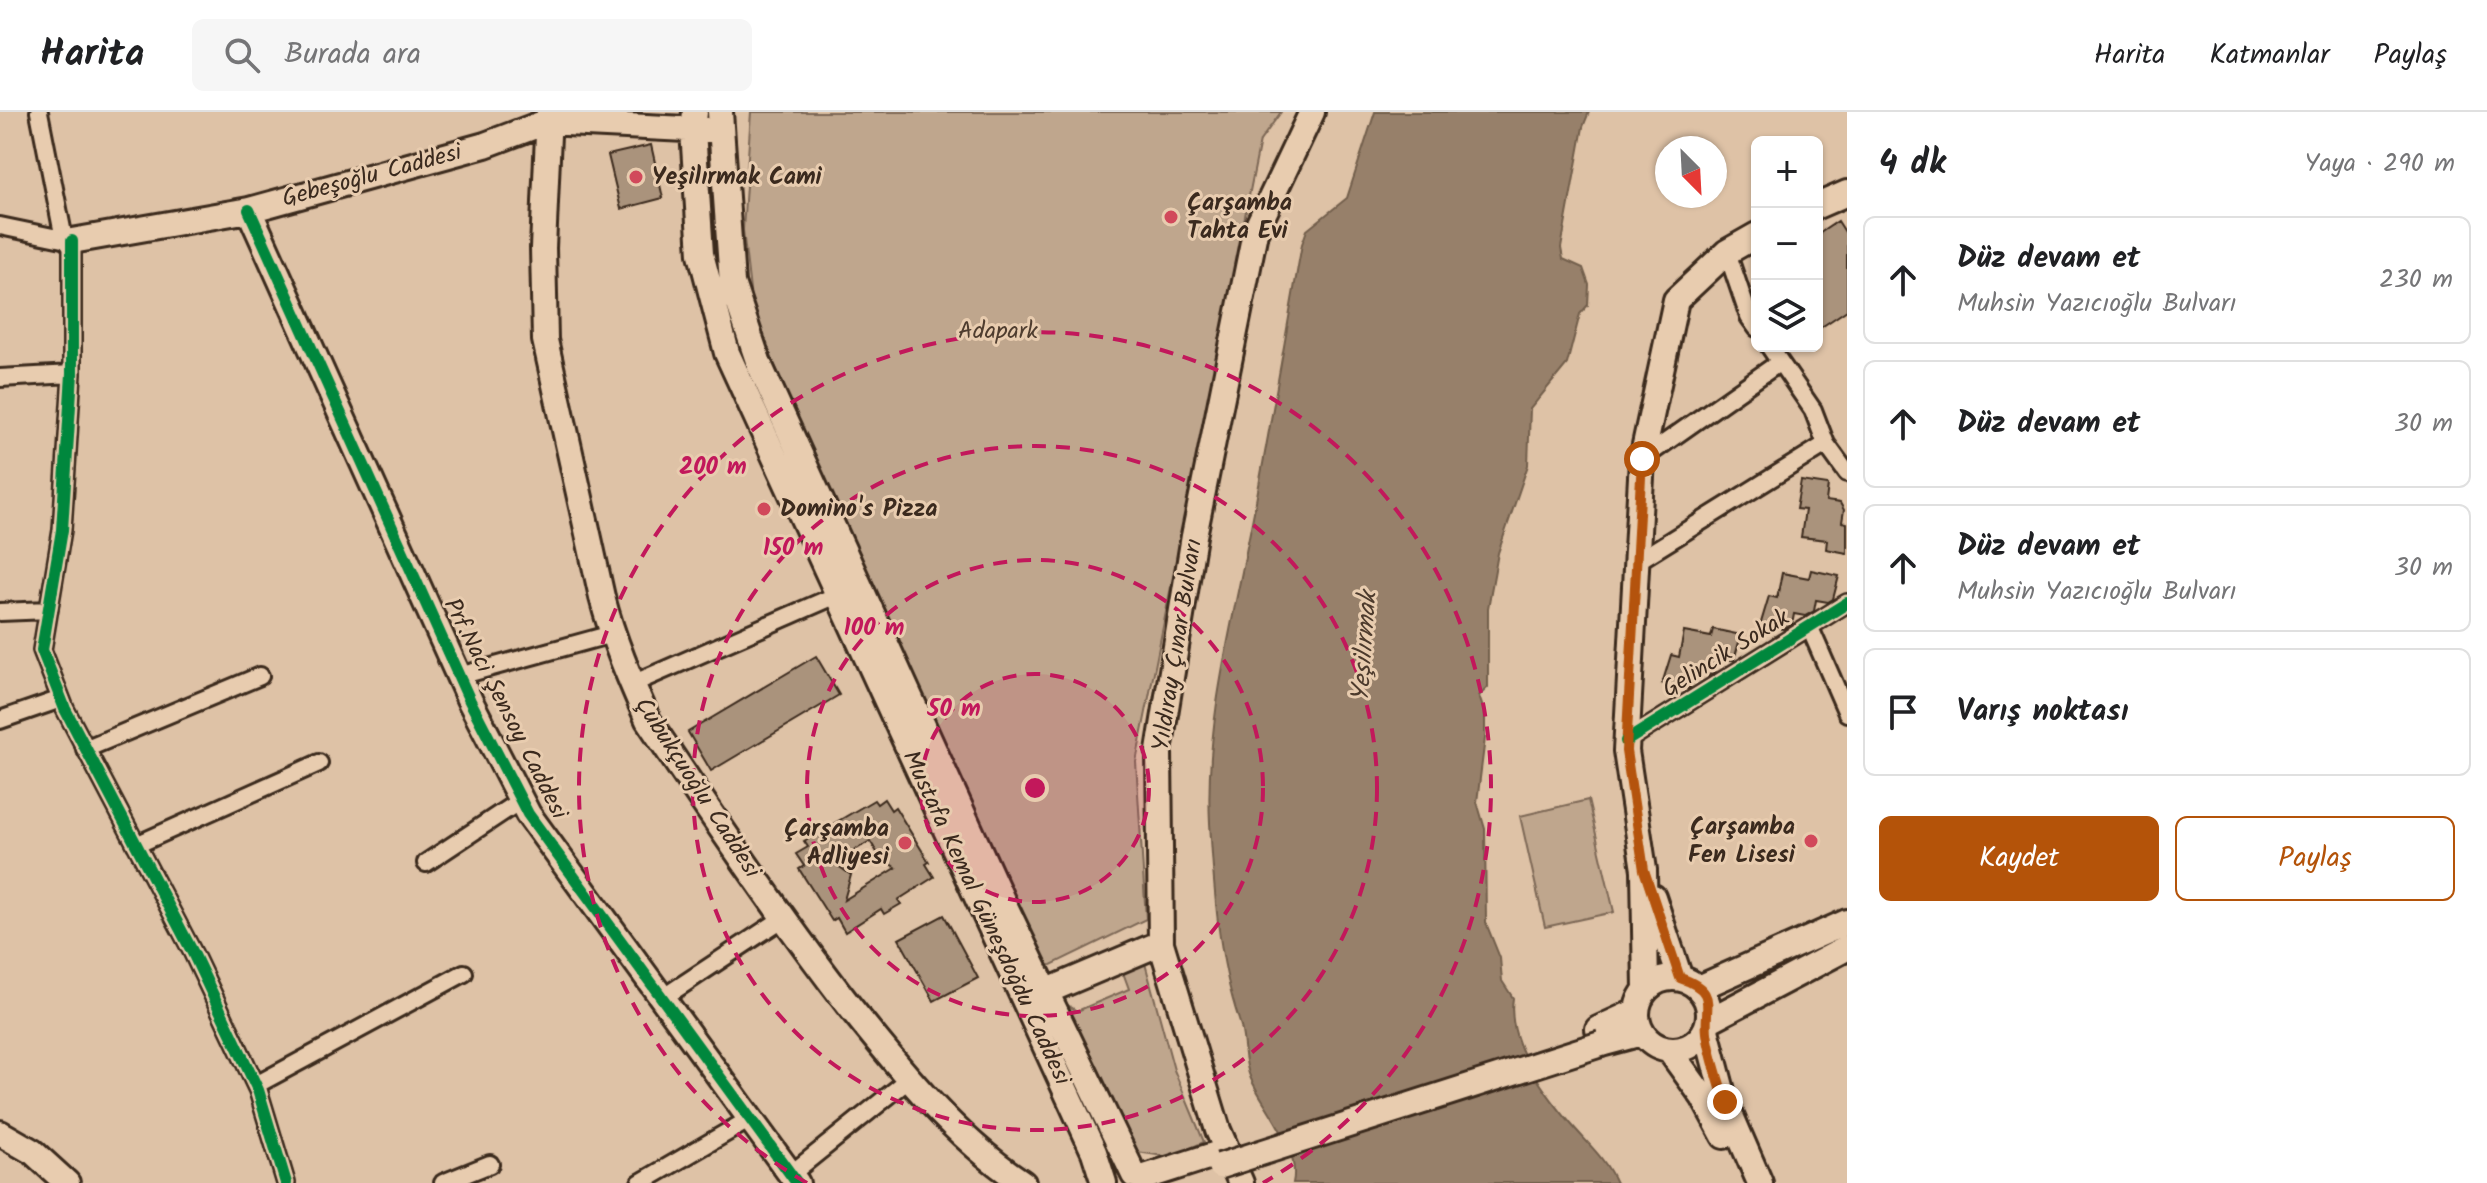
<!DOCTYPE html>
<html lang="tr">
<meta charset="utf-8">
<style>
:root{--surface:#fff;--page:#f6f6f6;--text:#202124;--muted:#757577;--line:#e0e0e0;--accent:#b45309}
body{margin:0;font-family:Kalam,sans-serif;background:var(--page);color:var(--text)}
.controls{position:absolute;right:24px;top:24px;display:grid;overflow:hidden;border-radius:12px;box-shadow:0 2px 6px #0004}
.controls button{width:72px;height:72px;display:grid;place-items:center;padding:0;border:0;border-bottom:2px solid var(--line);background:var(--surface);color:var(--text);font:40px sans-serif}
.compass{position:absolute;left:1655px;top:24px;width:72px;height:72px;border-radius:50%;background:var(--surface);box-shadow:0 2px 6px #0004;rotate:156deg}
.stop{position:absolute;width:24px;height:24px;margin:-18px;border:6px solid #b45309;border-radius:50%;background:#fff}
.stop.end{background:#b45309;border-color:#fff;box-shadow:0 2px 8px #0008}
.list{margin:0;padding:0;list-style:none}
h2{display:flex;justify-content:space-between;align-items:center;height:104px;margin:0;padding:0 32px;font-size:34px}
h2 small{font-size:26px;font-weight:400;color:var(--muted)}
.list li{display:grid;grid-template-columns:52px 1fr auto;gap:24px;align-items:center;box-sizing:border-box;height:128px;margin:0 16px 16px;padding:0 16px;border:2px solid var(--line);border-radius:12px}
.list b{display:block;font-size:30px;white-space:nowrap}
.list p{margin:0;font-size:26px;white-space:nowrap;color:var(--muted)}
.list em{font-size:26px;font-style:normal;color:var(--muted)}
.actions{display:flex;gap:16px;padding:24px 32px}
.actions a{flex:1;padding:18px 0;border:2px solid var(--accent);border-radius:12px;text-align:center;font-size:28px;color:var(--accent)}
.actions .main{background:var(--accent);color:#fff}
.icon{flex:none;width:44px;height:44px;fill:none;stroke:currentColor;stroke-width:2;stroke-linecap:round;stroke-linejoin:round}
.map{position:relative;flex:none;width:1847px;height:1071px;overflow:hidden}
header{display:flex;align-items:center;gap:48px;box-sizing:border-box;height:112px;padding:0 40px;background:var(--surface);border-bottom:2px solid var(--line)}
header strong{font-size:38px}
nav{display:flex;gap:44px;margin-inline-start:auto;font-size:28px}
.search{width:560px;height:72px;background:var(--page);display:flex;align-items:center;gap:20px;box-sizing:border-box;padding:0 28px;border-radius:12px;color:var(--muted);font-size:30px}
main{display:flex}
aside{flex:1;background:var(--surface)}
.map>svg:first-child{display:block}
</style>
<header>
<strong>Harita</strong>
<div class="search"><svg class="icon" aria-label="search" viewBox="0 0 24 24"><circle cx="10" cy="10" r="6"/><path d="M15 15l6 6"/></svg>Burada ara</div>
<nav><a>Harita</a><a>Katmanlar</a><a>Paylaş</a></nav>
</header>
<main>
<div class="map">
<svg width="1847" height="1071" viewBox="0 0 1847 1071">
<rect width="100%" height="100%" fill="#dec2a6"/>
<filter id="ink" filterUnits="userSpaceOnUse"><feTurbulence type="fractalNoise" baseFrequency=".0125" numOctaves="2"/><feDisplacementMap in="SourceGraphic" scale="16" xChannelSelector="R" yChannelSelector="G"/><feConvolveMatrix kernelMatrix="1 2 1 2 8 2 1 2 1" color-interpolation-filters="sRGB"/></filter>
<g filter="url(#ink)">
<path fill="#bfa68d" stroke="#7d6856" stroke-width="2" d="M 751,0 L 1281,0 L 1260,29 L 1136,650 L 1146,807 L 1041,858 L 753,204 L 743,118 Z
M 1588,688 L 1614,800 L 1545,815 L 1520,704 Z
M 1143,844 L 1174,958 L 1204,1030 L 1170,1045 L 1131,1039 L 1063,890 L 1077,899 L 1129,877 L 1121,855 Z"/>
<path fill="#97806b" stroke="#725e4c" stroke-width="2" d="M 1375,0 L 1589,0 L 1583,15 L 1561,136 L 1563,147 L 1583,156 L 1589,173 L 1588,193 L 1580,202 L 1567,252 L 1530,297 L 1528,353 L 1498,441 L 1488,496 L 1488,575 L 1479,584 L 1485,602 L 1485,626 L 1477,690 L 1485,717 L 1486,811 L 1500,846 L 1502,869 L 1513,886 C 1506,930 1544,980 1571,1012 C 1588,1032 1606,1047 1616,1071 L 1293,1071 C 1301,1037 1264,996 1251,967 C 1242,947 1246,926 1239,908 C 1218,845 1214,778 1210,711 C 1205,617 1230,522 1248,430 C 1268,331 1284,232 1302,132 L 1307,118 L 1347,86 Z"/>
<path fill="#aa937c" stroke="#3b2a1e" stroke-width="2" fill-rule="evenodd" d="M 651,33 L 663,86 L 621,97 L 608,43 Z
M 1838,109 L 1847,123 L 1847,198 L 1817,218 L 1817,123 Z
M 1801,369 L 1828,373 L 1826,389 L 1840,391 L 1844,398 L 1842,410 L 1847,411 L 1847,441 L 1826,437 L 1827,428 L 1801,425 L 1805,398 L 1796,397 Z
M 1811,458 L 1839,464 L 1833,487 L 1828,490 L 1816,488 L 1814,499 L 1805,504 L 1794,502 L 1792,513 L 1784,517 L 1760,514 L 1769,484 L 1777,486 L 1782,461 L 1809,466 Z
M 1713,517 L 1741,523 L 1734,548 L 1718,547 L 1715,560 L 1708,564 L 1696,561 L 1689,577 L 1662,572 L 1671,543 L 1679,545 L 1684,520 L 1711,525 Z
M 816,544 L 839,583 L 711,659 L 688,620 Z
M 884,687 L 891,698 L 895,695 L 929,750 L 926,752 L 934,765 L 898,788 L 901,792 L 884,802 L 881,797 L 845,820 L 837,806 L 832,809 L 799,757 L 804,754 L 796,742 L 808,735 L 804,729 L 874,688 L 877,692 ZM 870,729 L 880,745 L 896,756 L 844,788 L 851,763 L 834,751 Z
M 944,803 L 978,866 L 934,889 L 899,827 Z"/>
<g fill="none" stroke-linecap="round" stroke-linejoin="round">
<g stroke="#3b2a1e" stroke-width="22">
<path id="street" d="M 39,0 L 64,127
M 0,114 L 72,129 L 72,262 L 62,418 L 42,538 L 65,597 L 193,841 L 258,978 L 286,1071
M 1727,140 L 1749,205 L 1757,216
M 1769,234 L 1813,298 L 1826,332 L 1847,361
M 0,266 L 72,262
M 1642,347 L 1780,250
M 1636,450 L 1826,332
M 0,500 L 49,498
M 1810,516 L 1847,601
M 459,564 L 612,522
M 632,572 L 837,483
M 0,608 L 61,587
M 1626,629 L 1847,491
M 85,637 L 260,564
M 136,733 L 319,651
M 426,751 L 521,688
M 661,887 L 782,807
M 256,973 L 464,861
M 791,1062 L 908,968
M 443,1071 L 490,1052
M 640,1071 L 750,1007"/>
</g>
<g stroke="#3b2a1e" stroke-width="30">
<path id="secondary" d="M 549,0 L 543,136 L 545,228 L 602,485 C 613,528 630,567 648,608 C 713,705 778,802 850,895 C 902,960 954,1025 1023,1071
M 695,0 L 693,18 L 701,142 L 727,241 L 1094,1040 L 1104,1071
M 720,0 L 732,171 L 759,252 L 1002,788 L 1134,1063
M 1817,94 L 1847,81
M 249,98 L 470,589 L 528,702 L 797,1071
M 72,129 L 249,98 L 485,33 L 546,10 L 706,18
M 1653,785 L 1680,866
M1637 902a36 36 0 1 1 72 0a36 36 0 1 1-72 0Z
M 1699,876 L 1847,810
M 1646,878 L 1644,758 L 1626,639 L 1642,347 L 1676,188 L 1727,140 L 1757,123
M 1045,880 L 1161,831
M 1710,908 L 1847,836
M 1598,917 L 1637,899
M 1706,918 L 1725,990 L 1760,1071
M 1601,932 L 1642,921
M 1669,938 L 1703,985 L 1724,1024
M 0,1021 L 33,1040 L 67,1071
M 1142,1066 L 1220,1041
M 1241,1071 L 1218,1018 L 1161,831 L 1159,639 L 1194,424 L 1255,120 L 1312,0"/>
</g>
<use href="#street" stroke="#e8ccaf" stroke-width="16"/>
<use href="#secondary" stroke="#e8ccaf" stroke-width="24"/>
<g stroke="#3b2a1e" stroke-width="30" stroke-linecap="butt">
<path id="secondary-bridge" d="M 1220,1054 L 1601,932"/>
</g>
<use href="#secondary-bridge" stroke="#e8ccaf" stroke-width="24"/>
<g stroke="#e8ccaf" stroke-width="17">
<path id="cycleway" d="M 249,98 L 470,589 L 528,702 L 797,1071
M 72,129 L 72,262 L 62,418 L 42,538 L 65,597 L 193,841 L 258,978 L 286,1071
M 1626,629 L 1847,491"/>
</g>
<use href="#cycleway" stroke="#00873e" stroke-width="12"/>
</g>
</g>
<g fill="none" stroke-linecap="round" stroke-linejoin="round" filter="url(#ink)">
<path stroke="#b45309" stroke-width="10" d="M 1642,347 L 1626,639 L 1644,758 L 1680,866 C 1719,879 1704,894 1707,921 C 1710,944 1719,968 1725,990"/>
</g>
<circle cx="1035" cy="676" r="114" fill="#c2185b" fill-opacity=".12"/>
<g fill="none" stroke="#c2185b" stroke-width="4" stroke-dasharray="14 10">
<circle cx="1035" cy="676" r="114"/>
<circle cx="1035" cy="676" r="228"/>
<circle cx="1035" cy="676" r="342"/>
<path d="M807 1071A456 456 0 1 1 1263 1071"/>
</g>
<g fill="#d1495b" stroke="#e8ccaf" stroke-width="3">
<circle cx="636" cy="65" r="8"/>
<circle cx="1171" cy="105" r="8"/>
<circle cx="764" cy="397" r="8"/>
<circle cx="1811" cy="729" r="8"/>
<circle cx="905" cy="731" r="8"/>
</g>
<g text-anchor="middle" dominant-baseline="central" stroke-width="6" stroke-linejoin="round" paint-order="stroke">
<g font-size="24" fill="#3b2a1e" stroke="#e8ccaf">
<text transform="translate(372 64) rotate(-15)">Gebeşoğlu Caddesi</text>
<text transform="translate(1178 533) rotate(-81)">Yıldıray Çınar Bulvarı</text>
<text transform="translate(1726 542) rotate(-32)">Gelincik Sokak</text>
<text transform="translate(505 597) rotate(63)">Prf.Naci Şensoy Caddesi</text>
<text transform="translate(697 676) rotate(57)">Çubukçuoğlu Caddesi</text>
<text transform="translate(986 806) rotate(65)">Mustafa Kemal Güneşdoğdu Caddesi</text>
</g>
<g font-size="24" font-weight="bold" fill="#3b2a1e" stroke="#e8ccaf" text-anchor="start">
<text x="652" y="65">Yeşilırmak Cami</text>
<text x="1187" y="91">Çarşamba<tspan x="1187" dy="28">Tahta Evi</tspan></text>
<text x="780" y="397">Domino's Pizza</text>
<text x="1795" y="715" text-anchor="end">Çarşamba<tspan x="1795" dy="28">Fen Lisesi</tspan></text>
<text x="889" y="717" text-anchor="end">Çarşamba<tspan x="889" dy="28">Adliyesi</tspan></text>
</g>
<g font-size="24" fill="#4f3d2f" stroke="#e8ccaf">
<text x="998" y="219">Adapark</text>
</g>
<g font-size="26" font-style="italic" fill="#4d3b2d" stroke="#e8ccaf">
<text transform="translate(1365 535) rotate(-86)">Yeşilırmak</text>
</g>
</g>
<circle cx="1035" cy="676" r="12" fill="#c2185b" stroke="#e8ccaf" stroke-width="4"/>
<g font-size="24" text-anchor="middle" font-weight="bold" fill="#c2185b" stroke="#e8ccaf" stroke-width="6" stroke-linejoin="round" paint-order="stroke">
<text x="713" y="362">200 m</text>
<text x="793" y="443">150 m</text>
<text x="874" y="523">100 m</text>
<text x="954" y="604">50 m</text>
</g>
</svg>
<div class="controls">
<button>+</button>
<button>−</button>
<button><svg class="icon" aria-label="layers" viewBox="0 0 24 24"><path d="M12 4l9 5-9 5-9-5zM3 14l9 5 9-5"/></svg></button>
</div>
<svg class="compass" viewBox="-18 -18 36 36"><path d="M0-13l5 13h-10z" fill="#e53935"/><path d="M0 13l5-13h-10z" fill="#757577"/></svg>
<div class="stop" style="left:1642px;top:347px"></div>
<div class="stop end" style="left:1725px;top:990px"></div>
</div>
<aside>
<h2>4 dk<small>Yaya · 290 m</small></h2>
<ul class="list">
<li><svg class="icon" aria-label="ahead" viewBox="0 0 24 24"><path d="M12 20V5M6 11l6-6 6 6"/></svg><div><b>Düz devam et</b><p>Muhsin Yazıcıoğlu Bulvarı</p></div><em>230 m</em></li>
<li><svg class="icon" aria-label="ahead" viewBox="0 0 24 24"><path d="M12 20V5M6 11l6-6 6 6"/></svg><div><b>Düz devam et</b></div><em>30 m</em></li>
<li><svg class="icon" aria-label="ahead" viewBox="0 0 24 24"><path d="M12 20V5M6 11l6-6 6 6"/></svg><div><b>Düz devam et</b><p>Muhsin Yazıcıoğlu Bulvarı</p></div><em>30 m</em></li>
<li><svg class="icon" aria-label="arrive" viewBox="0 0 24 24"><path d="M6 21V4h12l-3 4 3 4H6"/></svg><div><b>Varış noktası</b></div></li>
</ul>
<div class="actions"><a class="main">Kaydet</a><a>Paylaş</a></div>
</aside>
</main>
